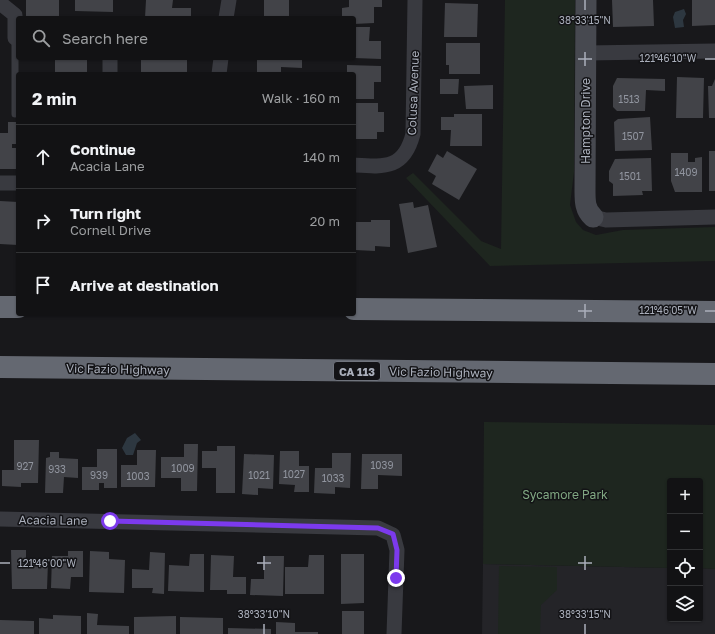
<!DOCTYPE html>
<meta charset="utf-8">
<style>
:root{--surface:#121214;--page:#1b1b1d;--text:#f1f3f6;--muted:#9c9ea0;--line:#313234}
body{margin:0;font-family:"Golos Text",sans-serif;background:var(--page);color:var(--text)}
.controls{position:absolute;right:12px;bottom:12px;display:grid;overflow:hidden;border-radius:4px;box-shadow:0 1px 3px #0004}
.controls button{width:36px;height:36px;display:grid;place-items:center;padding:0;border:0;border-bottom:1px solid var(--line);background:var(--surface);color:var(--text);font:20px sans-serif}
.stop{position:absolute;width:12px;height:12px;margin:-9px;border:3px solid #7c3aed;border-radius:50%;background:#fff}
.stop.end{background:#7c3aed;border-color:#fff;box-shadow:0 1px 4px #0008}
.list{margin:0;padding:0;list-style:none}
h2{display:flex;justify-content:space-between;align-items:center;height:52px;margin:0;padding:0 16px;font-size:17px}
h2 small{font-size:13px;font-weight:400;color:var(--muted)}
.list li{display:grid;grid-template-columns:26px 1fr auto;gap:12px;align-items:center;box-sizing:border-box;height:64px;padding:0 16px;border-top:1px solid var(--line)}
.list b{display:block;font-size:15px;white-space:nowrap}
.list p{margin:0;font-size:13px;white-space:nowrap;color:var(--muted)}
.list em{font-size:13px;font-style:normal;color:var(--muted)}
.icon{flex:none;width:22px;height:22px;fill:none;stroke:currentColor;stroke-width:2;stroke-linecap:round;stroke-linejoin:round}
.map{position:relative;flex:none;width:715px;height:634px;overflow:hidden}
.search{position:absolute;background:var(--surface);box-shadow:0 1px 3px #0004;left:16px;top:16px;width:340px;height:44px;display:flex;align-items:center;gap:10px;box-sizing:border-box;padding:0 14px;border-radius:4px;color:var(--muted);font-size:15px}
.panel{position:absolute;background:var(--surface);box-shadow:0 1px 3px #0004;left:16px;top:72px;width:340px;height:244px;border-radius:4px}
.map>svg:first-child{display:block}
</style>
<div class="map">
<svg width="715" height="634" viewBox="0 0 715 634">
<rect width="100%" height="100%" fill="#18181b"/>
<path fill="#242428" d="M 483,564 L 670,568 L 670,619 L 700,619 L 700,568 L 715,569 L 715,634 L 482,634 Z"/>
<path fill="#1e261f" d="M 505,0 L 575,0 L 574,172 L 570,205 L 576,222 L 583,230 L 596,235 L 623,230 L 715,227 L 715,261 L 490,266 L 406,178 L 413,173 L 481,241 L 501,249 Z
M 484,422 L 715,425 L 715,569 L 700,568 L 700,481 L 670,481 L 670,568 L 483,564 Z
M 499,566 L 557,567 L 557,590 L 541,605 L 540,634 L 498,634 Z"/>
<path fill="#2d3740" d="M 684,9 L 686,14 L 683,20 L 684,27 L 675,28 L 673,17 L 675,12 Z
M 135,433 L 141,440 L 137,443 L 133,455 L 126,455 L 122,448 L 127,438 Z"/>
<path fill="#424348" d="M 26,0 L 59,0 L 59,18 L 26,18 Z
M 75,0 L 113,0 L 113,12 L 75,11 Z
M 146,0 L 173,0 L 172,8 L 191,8 L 191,18 L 145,18 Z
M 264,0 L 289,0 L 289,18 L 264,18 Z
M 349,0 L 382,0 L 382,7 L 374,7 L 374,23 L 354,24 L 354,18 L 342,18 L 342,8 L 349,7 Z
M 612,0 L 653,0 L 654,26 L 613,27 Z
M 692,0 L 715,0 L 715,25 L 692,26 Z
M 445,3 L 478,4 L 477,37 L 444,37 Z
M 354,27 L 370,27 L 369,41 L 381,41 L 381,59 L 354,58 Z
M 446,43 L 480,43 L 480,74 L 449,74 L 449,65 L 446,65 Z
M 55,58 L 87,58 L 87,74 L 55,74 Z
M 141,58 L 187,58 L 187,74 L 141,74 Z
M 257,58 L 302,58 L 302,68 L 281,67 L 281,74 L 257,74 Z
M 347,65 L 381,66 L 381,82 L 374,82 L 374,99 L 354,99 L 354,74 L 347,74 Z
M 677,77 L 704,78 L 703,118 L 676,118 Z
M 617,78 L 665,79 L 665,91 L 646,90 L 645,111 L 617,111 L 613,107 L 613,86 Z
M 440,79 L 459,79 L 458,94 L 440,94 Z
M 715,79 L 715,118 L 709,118 L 708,86 L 712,86 Z
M 493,85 L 493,109 L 466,109 L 464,86 Z
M 354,103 L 378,103 L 378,112 L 384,112 L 384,132 L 377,132 L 377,139 L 354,139 Z
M 454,114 L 482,114 L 482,146 L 450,146 L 451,130 L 441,130 L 441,117 L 454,117 Z
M 650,117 L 652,150 L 615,151 L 614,122 L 618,119 Z
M 8,122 L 18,122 L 18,144 L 12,144 L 12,148 L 18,148 L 18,169 L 0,169 L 0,133 L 8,133 Z
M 447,151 L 477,169 L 459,200 L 432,184 L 436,176 L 428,171 L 437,154 L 443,158 Z
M 709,151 L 715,151 L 715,191 L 709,191 Z
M 671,153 L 688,153 L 688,162 L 695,162 L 695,158 L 702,157 L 702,192 L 675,192 L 671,181 Z
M 651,158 L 652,191 L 642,191 L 643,195 L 613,196 L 613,184 L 609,181 L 609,171 L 615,159 Z
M 0,201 L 18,202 L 18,245 L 0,244 Z
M 413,202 L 414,208 L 428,205 L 437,247 L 408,253 L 399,204 Z
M 371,220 L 390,220 L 390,247 L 375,246 L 375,251 L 355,250 L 355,222 L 371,222 Z
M 14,440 L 39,440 L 38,483 L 21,483 L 21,487 L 2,486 L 2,470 L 14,470 Z
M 184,444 L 198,444 L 197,491 L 181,491 L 181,478 L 161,478 L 161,457 L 184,457 Z
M 217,446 L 235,446 L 235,493 L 216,493 L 216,468 L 202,468 L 202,451 L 217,451 Z
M 97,449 L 117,449 L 117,488 L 104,488 L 104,483 L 99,483 L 99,490 L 82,490 L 82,467 L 97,467 Z
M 137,450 L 156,450 L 155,487 L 121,487 L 121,465 L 137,465 Z
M 280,451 L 299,451 L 299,466 L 309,466 L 309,492 L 294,492 L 295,485 L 279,484 Z
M 50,452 L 59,452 L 59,458 L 78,459 L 78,478 L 64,477 L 63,493 L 45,493 L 46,458 L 50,457 Z
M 332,453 L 351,453 L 350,488 L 335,487 L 335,494 L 314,493 L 315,468 L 332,468 Z
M 244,454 L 274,455 L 273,489 L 258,488 L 258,495 L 242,494 Z
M 362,454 L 402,454 L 402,476 L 378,475 L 378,489 L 361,489 Z
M 11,550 L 26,550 L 26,562 L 48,562 L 47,589 L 12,589 Z
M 68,551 L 83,551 L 83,577 L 71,577 L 70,589 L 51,588 L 52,556 L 68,556 Z
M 90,551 L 109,552 L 109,559 L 125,560 L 124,593 L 89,592 Z
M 150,552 L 165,553 L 164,594 L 152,593 L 153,588 L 132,588 L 132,569 L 149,570 Z
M 190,554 L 204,554 L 204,592 L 168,591 L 169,565 L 189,566 Z
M 341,554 L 364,554 L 364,603 L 341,604 Z
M 211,555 L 234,556 L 233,577 L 246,577 L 246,594 L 227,594 L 227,590 L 210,590 Z
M 309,555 L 324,555 L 324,594 L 285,594 L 285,567 L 308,567 Z
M 264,556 L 284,556 L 283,596 L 250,595 L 251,579 L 264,579 Z
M 342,611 L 364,611 L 364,634 L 342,634 Z
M 87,613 L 98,614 L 97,625 L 129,626 L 129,634 L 87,634 Z
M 53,615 L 81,616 L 81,634 L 39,634 L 39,618 L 53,619 Z
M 176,616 L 176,634 L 134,634 L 134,617 Z
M 180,617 L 223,618 L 223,634 L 180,634 Z
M 0,620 L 34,621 L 34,634 L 0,634 Z
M 276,622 L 295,623 L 295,632 L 318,632 L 318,634 L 276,634 Z
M 228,628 L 271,629 L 271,634 L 228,634 Z"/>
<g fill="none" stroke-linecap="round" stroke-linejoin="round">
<path stroke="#393a40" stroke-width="7" d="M 15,114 L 15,38"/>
<path stroke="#393a40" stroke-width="15" d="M 0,3 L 15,15 L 15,38 L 18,38
M 226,18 L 229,0
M 586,53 L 715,51
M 110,58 L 110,74
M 219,74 L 221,58
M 354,165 C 385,167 404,169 413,134 L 415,0
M 0,183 L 18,183
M 593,217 L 606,220 L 715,217
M 0,519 L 378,528 L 393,535 L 397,550 L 394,634"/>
<path stroke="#474950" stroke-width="21" d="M 586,0 L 585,191 C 585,201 585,210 593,217"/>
<path stroke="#646871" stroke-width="22" d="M 0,307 L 18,307
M 354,309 L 715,312
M 0,367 L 715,374"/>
</g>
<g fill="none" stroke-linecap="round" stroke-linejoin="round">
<path stroke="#7c3aed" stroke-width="5" d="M 110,521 L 378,528 L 393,534 L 397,550 L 396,578"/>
</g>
<path fill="none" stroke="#aaafbb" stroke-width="1.5" d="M 585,0 L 585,10M 585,52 L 585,66M 578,59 L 592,59M 705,59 L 715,59M 585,304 L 585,318M 578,311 L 592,311M 705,311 L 715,311M 264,556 L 264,570M 585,556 L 585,570M 0,563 L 10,563M 257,563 L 271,563M 578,563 L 592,563M 264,624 L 264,634M 585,624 L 585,634"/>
<g text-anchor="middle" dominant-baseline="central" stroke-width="3" stroke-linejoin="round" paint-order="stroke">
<g font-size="10" fill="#90949e">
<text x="629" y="99">1513</text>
<text x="633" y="136">1507</text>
<text x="686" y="172">1409</text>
<text x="630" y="176">1501</text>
<text x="382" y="465">1039</text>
<text x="25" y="466">927</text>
<text x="183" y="468">1009</text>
<text x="57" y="469">933</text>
<text x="294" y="474">1027</text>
<text x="99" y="475">939</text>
<text x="259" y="475">1021</text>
<text x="138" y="476">1003</text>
<text x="333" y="478">1033</text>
</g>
<rect fill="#131316" stroke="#7d808a" stroke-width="1" x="334" y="362" width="46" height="18" rx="3"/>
<g font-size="11" font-weight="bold" fill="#aaafbb">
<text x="357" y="371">CA 113</text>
</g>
<g font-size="12" fill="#aaafbb" stroke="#131316">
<text transform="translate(413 93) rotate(-88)">Colusa Avenue</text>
<text transform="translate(585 121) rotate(-90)">Hampton Drive</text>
<text transform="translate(118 369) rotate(1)">Vic Fazio Highway</text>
<text transform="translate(441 372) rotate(1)">Vic Fazio Highway</text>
<text transform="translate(53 520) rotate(1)">Acacia Lane</text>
</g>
<g font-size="12" fill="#80a782" stroke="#131316">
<text x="565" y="494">Sycamore Park</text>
</g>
</g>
<g font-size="10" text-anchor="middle" fill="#aaafbb" stroke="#131316" stroke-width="3" stroke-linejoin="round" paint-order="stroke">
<text x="585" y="24">38°33'15"N</text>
<text x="668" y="62">121°46'10"W</text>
<text x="668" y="314">121°46'05"W</text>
<text x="47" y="567">121°46'00"W</text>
<text x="264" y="618">38°33'10"N</text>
<text x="585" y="618">38°33'15"N</text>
</g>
</svg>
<div class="controls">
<button>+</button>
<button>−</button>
<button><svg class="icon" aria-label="locate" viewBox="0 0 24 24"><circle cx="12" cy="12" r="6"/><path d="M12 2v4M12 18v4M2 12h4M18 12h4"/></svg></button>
<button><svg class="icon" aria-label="layers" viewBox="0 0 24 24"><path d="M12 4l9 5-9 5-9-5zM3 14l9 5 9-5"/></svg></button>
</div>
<div class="stop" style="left:110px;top:521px"></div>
<div class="stop end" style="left:396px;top:578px"></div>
<div class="search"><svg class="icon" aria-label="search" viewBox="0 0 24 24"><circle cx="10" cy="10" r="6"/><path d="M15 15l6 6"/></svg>Search here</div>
<section class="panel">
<h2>2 min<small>Walk · 160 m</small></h2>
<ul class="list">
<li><svg class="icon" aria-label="ahead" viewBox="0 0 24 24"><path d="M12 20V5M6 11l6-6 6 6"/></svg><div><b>Continue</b><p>Acacia Lane</p></div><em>140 m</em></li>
<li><svg class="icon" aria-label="right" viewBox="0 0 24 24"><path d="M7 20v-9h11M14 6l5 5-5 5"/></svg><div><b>Turn right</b><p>Cornell Drive</p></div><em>20 m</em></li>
<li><svg class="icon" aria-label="arrive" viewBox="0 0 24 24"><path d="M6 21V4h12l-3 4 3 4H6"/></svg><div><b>Arrive at destination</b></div></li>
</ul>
</section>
</div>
